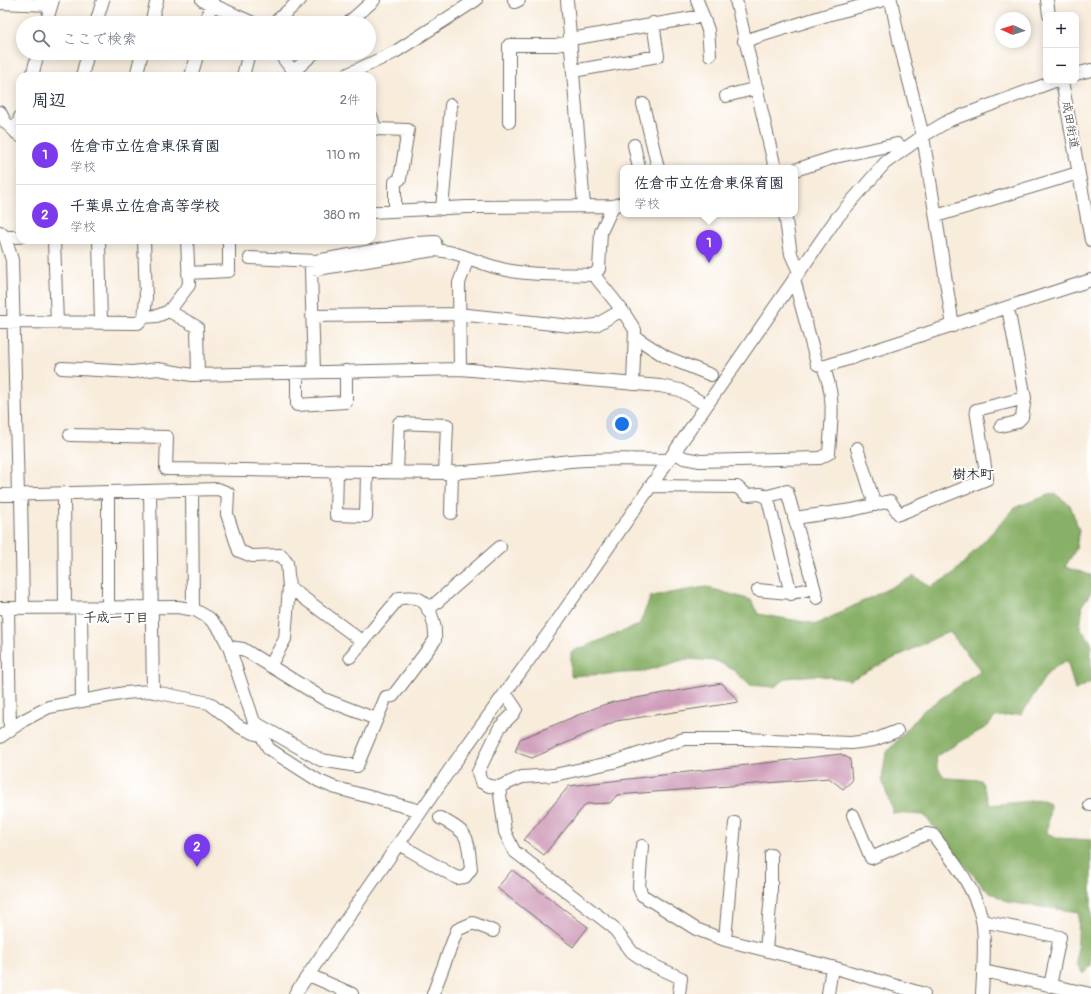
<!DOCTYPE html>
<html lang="ja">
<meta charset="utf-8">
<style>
:root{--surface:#fff;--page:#f6f6f7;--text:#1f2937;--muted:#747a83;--line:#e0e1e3;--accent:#7c3aed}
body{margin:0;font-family:Pangolin,"Klee One",sans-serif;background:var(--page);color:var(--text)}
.controls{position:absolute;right:12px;top:12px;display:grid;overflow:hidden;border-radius:8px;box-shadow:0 2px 10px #0003}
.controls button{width:36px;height:36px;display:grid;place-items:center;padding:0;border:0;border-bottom:1px solid var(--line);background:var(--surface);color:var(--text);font:20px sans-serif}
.compass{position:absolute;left:995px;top:12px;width:36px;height:36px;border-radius:50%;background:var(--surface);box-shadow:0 2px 10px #0003;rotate:273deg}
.you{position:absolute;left:622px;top:424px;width:14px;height:14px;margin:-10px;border:3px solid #fff;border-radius:50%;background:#1a73e8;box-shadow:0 0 0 6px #1a73e833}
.badge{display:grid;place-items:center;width:26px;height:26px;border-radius:50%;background:var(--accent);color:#fff;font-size:13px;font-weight:700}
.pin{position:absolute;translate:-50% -33px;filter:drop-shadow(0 1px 2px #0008)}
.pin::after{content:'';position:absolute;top:21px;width:14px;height:12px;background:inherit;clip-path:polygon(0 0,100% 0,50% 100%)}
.popup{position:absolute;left:620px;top:165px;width:178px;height:52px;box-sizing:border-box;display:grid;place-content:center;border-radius:8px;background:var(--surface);filter:drop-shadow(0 1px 3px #0005);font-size:13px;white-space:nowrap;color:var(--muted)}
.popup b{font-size:15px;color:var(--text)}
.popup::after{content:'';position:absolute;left:50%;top:100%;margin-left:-8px;border:8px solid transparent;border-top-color:var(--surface)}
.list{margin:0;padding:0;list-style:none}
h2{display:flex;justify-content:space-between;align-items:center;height:52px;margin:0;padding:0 16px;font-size:17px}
h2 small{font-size:13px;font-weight:400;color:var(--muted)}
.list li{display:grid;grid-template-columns:26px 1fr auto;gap:12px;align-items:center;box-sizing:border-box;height:60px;padding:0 16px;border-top:1px solid var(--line)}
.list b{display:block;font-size:15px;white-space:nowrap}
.list p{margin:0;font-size:13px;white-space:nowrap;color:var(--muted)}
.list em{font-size:13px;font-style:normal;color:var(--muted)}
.icon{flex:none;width:22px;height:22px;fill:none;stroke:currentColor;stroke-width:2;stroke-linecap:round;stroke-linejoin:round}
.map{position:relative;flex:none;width:1091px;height:994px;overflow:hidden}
.search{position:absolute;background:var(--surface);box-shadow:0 2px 10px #0003;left:16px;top:16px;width:360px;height:44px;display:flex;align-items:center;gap:10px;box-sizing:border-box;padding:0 14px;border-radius:22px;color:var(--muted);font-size:15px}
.panel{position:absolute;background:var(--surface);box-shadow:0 2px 10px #0003;left:16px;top:72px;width:360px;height:172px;border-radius:12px}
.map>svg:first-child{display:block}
</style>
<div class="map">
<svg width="1091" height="994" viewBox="0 0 1091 994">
<rect width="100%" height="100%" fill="#fff"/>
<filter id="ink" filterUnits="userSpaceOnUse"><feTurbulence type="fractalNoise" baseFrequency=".025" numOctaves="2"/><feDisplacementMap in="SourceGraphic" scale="8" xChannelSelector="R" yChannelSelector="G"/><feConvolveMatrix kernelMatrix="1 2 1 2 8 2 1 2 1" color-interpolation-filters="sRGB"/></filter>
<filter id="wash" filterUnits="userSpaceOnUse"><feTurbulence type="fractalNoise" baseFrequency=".012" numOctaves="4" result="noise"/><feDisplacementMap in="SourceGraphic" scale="16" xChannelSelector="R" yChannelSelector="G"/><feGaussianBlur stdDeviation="0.9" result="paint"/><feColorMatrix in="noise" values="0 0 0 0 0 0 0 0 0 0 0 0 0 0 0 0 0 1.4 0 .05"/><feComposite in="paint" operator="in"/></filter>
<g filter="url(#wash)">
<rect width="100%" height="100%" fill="#f8ecdb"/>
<path fill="#89b067" stroke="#5a6e49" d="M 1054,493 L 1070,505 L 1079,530 L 1076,549 L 1065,567 L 1091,575 L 1091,592 L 1083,604 L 1080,628 L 1091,642 L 1091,682 L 1075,690 L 1067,660 L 1048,672 L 1022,714 L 995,717 L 988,726 L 936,756 L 937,767 L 945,778 L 981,780 L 990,805 L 1041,800 L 1050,804 L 1047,834 L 1057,838 L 1091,840 L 1091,966 L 1083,974 L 1077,964 L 1079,912 L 1007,902 L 985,889 L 924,815 L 893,813 L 882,779 L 886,753 L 924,710 L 981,671 L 949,631 L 850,680 L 815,675 L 787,678 L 774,687 L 750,685 L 733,670 L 717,661 L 686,659 L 641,672 L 571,676 L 571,652 L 639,625 L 651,596 L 706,587 L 751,600 L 758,614 L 817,624 L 914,576 L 931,587 L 953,574 L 1016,507 Z"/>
<g id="blocks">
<path fill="#cd9ab7" d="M 722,683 L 739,702 L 616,721 L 532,758 L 515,752 L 520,739 L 600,706 L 613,702 Z
M 841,754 L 850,759 L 852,781 L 843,789 L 829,778 L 617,795 L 610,803 L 586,804 L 544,855 L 524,840 L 569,786 Z
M 512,870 L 588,927 L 573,947 L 497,888 Z"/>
</g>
</g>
<g filter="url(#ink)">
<use href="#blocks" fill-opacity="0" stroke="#736f69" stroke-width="1"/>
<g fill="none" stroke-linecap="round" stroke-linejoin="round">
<g stroke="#736f69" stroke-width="14">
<path id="minor" d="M 202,0 L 253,23
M 514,0 L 515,2 L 519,0
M 567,0 L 584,206
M 697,0 L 708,30 L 710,55
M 736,0 L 775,168
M 891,0 L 900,45 L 923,136 L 953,326
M 1047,0 L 1049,15
M 0,3 L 51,5
M 46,23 L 53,0
M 96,23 L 103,0
M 151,23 L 157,0
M 206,23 L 212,0
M 274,23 L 300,0
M 348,23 L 374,0
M 571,39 L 703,16
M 744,41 L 827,15 L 884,0
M 279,53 L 297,76
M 294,71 L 314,53
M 573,71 L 658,56 L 653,23
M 1076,74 L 1091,70
M 32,76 L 38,53
M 82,76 L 88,53
M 136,76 L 142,53
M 191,76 L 198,53
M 243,76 L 249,53
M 344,76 L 395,52 L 476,0
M 1062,81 L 1091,240
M 726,96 L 757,88
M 643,104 L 658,168
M 0,112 L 5,122 L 20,136
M 372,118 L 375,129 L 408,130 L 400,179 L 395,182 L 395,211
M 509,122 L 509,45 L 556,45 L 571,42
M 16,133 L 20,117
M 634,145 L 639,168
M 795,170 L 835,157 L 897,144 L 904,149
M 442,209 L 451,105
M 372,212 L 467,207 L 613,206
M 785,214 L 791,254 L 799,272
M 936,216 L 1078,173
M 0,232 L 5,237 L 12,260 L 18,495
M 5,237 L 20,237
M 54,240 L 57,323
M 99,240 L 101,323
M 250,258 L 316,261 L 417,243 L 435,242 L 436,247
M 188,273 L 229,271 L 229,240
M 594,275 L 599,269 L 601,232 L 613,206 L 623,203
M 169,311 L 197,327 L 198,375
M 312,316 L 458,314 L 580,327 L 596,325 L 622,310
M 144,317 L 157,316 L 169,311 L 189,285 L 187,240
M 0,322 L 138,323 L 144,317 L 146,298 L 144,240
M 635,337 L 666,357 L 711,375
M 823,367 L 1091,280
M 62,368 L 133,372 L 158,369 L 192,375 L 460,369 L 660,386 L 680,390 L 706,405
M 460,369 L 459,283 L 468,258
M 314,372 L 311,270 L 434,250 C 458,251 479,264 502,269 C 531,276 564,274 594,275 L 622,310 L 635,330 L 633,384
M 297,373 L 297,405 L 346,402 L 346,371
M 1001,426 L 1017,422 L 1022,417 L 1025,398 L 1008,308
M 70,435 L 167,437 L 166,469 L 445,473 C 487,471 528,466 570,461 C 603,458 636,459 668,460
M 857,448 L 875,505
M 674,452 L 684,458 L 700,461 L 820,458 L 829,453 C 831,424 836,395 823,367 L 817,364 L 794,279
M 337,471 L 336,515 L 366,516 L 367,472
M 397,472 L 399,423 L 447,425 L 445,473
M 650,486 L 737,487 L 747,495 L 761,494 L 768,499 L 791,594
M 192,490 L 193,610
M 150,491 L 153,692
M 108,492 L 108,607
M 64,494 L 65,608
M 0,495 L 218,489 L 228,493 L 227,514 L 239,551 L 252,556 L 281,555 L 287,563 L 289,587 L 285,639 L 270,666
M 21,495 L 23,608
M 765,497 L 787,491 L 817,598
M 451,513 L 452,472
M 794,518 L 852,510 L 890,501 L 899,514 L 987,479 L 976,410 L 1025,398
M 289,587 L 363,642
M 758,590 C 781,592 792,596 814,587
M 0,608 L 178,607 L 195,610 L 209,618 L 220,630 L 229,647 L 254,722 L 269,749 L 319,781 L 333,787 L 421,811
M 8,608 L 10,729
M 81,608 L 82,701
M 428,610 L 500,547
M 229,647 L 243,649 L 324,699 L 376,719
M 505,693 L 516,709 L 513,714 L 500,727 L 478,772 L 481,782 L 489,786 L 499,787 L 522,777 L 554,775 L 614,762 L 684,739 L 745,739 L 851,743 L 874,740 L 897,731
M 254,722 L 321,760 L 357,766 L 386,697 L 393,696 L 435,640 C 436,627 431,602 416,598 C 411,597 404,598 399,598 L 350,657
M 0,737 L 24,720 L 49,707 L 125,693 L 150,691 L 209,703 L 240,727 L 256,734 L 258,732
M 499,787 L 505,832 L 514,851 L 613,927 L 632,952 L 648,963 L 681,978 L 679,994
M 1090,805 L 1091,805
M 853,815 L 871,858 L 926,834 L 933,835 C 954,862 974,886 982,920 C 986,938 983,975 982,994
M 399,844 L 457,878 L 465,877 L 471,869 C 467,836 471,834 440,818
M 642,846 L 639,887 L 642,895 L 696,929 L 725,940 L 832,967 L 828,994
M 982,921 L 1060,937 L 1050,986
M 725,940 L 735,823
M 766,950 L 771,895 L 771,855
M 832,967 L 924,994
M 983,971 L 1091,994
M 309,975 L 352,994
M 295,994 L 453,765 L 555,624 L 836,219 L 885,163 L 923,136 L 950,120 L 1055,81
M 433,994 L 457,930 L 473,923 L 493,931"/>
</g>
<use href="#minor" stroke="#fff" stroke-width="12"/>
</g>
</g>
<g text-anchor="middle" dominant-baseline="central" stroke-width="4" stroke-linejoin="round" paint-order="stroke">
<g font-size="12" fill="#2b2b2b" stroke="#fff">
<text transform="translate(1070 125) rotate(80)">成田街道</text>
</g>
<g font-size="13" font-weight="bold" fill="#2b2b2b" stroke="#fff">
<text x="116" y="618">千成一丁目</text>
</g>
<g font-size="14" font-weight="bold" fill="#2b2b2b" stroke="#fff">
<text x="973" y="474">樹木町</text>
</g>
</g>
</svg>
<div class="controls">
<button>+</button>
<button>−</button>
</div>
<svg class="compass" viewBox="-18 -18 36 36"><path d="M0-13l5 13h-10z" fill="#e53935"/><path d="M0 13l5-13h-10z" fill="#747a83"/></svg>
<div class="you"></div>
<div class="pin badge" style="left:709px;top:263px">1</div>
<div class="popup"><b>佐倉市立佐倉東保育園</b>学校</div>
<div class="pin badge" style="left:197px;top:867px">2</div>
<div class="search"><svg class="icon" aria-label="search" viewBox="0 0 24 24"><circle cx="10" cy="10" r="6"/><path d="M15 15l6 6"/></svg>ここで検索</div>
<section class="panel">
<h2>周辺<small>2件</small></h2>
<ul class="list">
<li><span class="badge">1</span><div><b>佐倉市立佐倉東保育園</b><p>学校</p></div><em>110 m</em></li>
<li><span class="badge">2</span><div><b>千葉県立佐倉高等学校</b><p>学校</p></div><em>380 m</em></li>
</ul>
</section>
</div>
